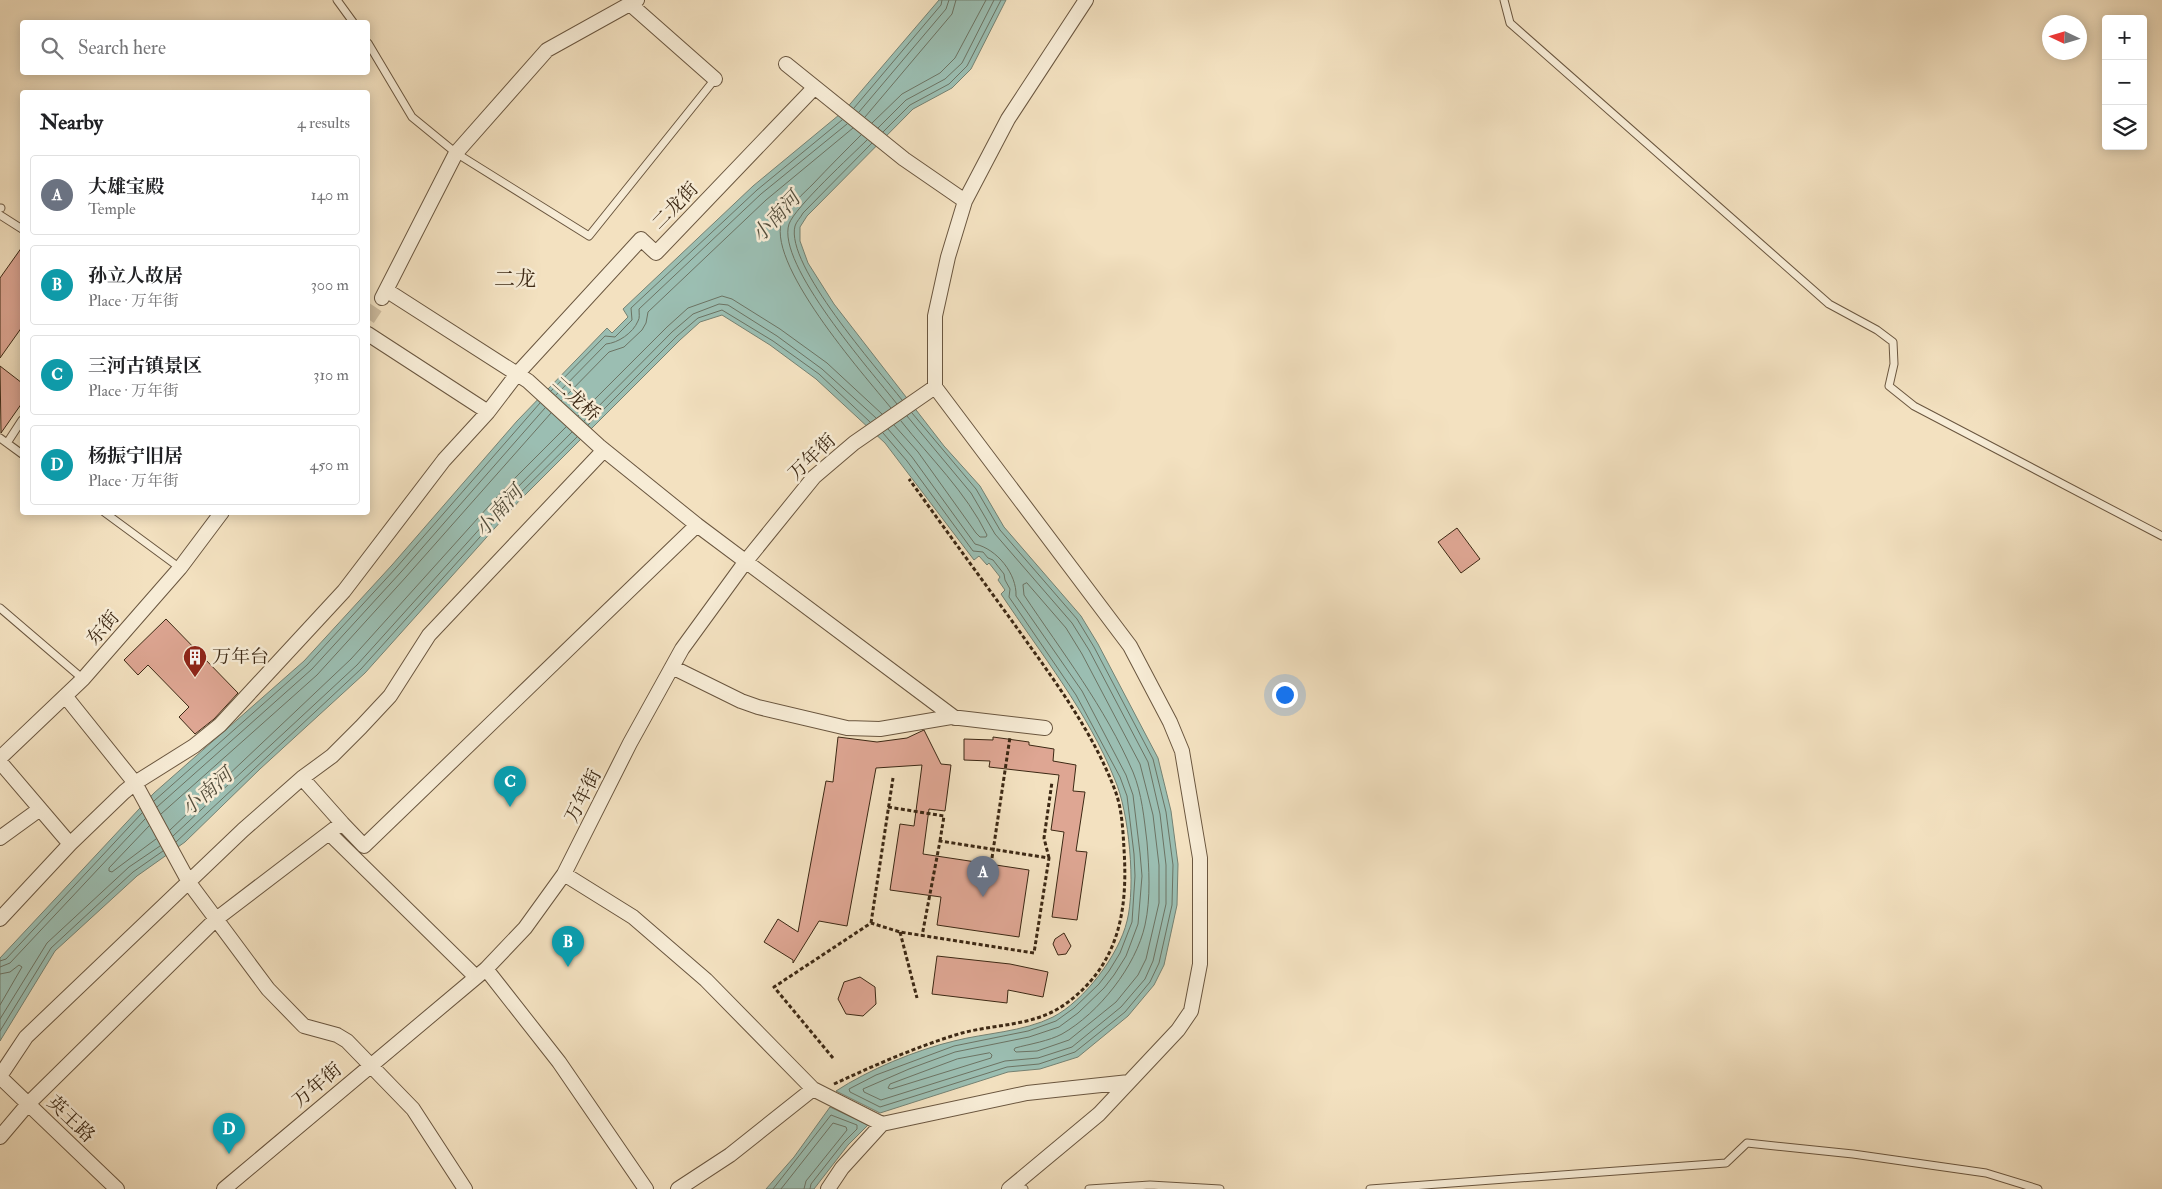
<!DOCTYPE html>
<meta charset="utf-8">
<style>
:root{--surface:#fff;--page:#f6f6f6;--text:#202124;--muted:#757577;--line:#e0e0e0;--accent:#0f766e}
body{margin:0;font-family:"IM FELL Double Pica","Noto Serif SC",serif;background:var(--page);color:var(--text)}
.controls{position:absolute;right:15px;top:15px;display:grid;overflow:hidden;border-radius:5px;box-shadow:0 2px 12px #0003}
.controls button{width:45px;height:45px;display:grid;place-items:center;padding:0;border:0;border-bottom:1px solid var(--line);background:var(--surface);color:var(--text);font:25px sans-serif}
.compass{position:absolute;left:2042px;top:15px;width:45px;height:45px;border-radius:50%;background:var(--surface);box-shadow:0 2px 12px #0003;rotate:274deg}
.you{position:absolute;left:1284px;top:694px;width:18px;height:18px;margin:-12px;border:4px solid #fff;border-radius:50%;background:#1a73e8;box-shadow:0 0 0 8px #1a73e833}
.badge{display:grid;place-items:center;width:32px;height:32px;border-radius:50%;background:var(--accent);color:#fff;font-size:16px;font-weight:700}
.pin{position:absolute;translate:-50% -41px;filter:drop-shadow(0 1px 2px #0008)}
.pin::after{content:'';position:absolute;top:26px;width:18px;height:15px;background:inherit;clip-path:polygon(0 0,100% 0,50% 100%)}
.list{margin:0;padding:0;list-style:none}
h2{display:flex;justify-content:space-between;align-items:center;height:65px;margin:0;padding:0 20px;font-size:21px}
h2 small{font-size:16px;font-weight:400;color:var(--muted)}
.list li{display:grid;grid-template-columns:32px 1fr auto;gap:15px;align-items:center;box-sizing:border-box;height:80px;margin:0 10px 10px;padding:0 10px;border:1px solid var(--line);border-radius:5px}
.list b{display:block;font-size:19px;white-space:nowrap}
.list p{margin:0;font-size:16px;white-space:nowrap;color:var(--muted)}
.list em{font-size:16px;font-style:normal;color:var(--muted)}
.icon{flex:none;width:28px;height:28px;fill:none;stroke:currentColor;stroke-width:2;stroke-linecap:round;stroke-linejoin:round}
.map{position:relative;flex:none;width:2162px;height:1189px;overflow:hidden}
.search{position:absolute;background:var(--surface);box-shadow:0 2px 12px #0003;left:20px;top:20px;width:350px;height:55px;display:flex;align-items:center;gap:12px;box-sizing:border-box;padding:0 18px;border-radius:5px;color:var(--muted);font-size:19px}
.panel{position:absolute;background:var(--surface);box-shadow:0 2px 12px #0003;left:20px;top:90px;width:350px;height:425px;border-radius:5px}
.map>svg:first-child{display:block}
</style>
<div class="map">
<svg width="2162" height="1189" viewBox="0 0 2162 1189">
<rect width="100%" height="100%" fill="#f3e1c0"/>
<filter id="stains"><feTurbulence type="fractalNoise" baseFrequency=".004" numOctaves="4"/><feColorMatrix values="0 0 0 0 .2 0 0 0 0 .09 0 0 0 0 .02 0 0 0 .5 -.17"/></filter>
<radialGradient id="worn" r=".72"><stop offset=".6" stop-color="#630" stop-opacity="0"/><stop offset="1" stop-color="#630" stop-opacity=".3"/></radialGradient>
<path fill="#9bbeb2" stroke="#758273" d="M 939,0 L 1006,0 L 971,69 L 952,88 L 913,109 L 807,216 L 800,227 L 800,241 L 808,263 L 834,304 L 944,446 L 980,486 L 1004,527 L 1081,616 L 1098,644 L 1158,758 L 1171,811 L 1178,864 L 1177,905 L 1164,965 L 1154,985 L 1128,1016 L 1078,1057 L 1040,1069 L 1008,1072 L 880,1113 L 836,1091 C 868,1070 916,1050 954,1041 C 985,1033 1023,1032 1053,1017 C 1084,1001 1119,955 1127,921 C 1136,886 1129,812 1115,780 C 1088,712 1041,654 1001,594 L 1005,590 L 998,580 L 1000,577 L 989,563 L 987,565 L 979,556 L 974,560 L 885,443 L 816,379 L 770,345 L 722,315 L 700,322 L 680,340 L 520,500 L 365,673 L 260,769 L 185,842 L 137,876 L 55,951 L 0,1041 L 0,958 L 154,793 L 304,661 L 392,565 L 517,421 L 607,328 L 612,333 L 628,317 L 623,309 L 753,186 L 845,110 Z
M 830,1107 L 868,1125 L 848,1145 L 814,1189 L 766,1189 L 794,1157 Z"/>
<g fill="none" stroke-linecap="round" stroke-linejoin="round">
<path stroke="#6c7363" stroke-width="1" d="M 854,108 L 941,5 L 942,0
M 859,112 L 946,9 L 949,0
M 865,117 L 952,14 L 956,0
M 872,123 L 902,94 L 940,73 L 955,58 L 986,0
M 878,128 L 906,100 L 945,79 L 962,63 L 994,0
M 883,132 L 910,105 L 949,84 L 967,66 L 1001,0
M 861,135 C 845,151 829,167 813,184 C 803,194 790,205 783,218 C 762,260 864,375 891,408
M 867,140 C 852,155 795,207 789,224 C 776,264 871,371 897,404
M 872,143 L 803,213 C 801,217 796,222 795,226 C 785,265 877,368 902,400
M 551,391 L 605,336 L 615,337 L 632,320 L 631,308 L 757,190 L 842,120
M 556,395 L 606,344 C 618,343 633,333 638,321 C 640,318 639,313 639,309 L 761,194 L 847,124
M 561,401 L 609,352 L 624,347 L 642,330 L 646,323 L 648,312 L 766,200 L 853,128
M 578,416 L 667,327 L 688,308 L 722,296 L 732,299 L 780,329 L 827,363 L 882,414
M 584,421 L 672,332 L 693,314 L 719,304 L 728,305 L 777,336 L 822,369 L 876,418
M 588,425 L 677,336 L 698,318 L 722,310 L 773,341 L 819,374 L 870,422
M 894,425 L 918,452 L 976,533 L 980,537 L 986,537 L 987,535 C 966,492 930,458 901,421
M 888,429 L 912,457 L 975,544 C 997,549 1017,574 1016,596 L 1082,691 L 1126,775 L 1133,795 L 1140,853 L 1142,876 L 1138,924 L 1126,956 L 1114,975 L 1104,988 L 1078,1013 L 1059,1027 L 1029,1037 L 955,1052 L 909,1069 L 863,1089 L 864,1092 L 881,1100 L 1005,1061 L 1038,1058 L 1072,1047 L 1121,1007 L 1145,979 L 1153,961 L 1166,904 L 1166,865 L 1160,814 L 1148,762 L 1089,650 L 1072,623 L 995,534 L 971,493 L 907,416
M 883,433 L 907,461 L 973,551 L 983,552 L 988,558 L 993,560 L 1004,574 L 1005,580 L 1010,589 L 1009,597 L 1076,695 L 1120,777 L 1127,796 L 1134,854 L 1135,876 L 1132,922 L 1120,953 L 1109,971 L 1099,984 L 1074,1008 L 1056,1021 L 1028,1031 L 954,1046 L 876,1075 L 849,1089 L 850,1092 L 880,1107 L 1007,1067 L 1039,1064 L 1075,1052 L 1125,1012 L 1150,982 L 1159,963 L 1172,905 L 1173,865 L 1166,812 L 1153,759 L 1094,647 L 1077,619 L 1000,530 L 976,489 L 912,413
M 1027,583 L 1066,628 L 1082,654 L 1140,764 L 1153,815 L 1159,865 L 1159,903 L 1146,959 L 1138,975 L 1116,1002 L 1069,1040 L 1037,1051 L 1016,1052 L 1014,1050 L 1015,1048 C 1030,1044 1049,1041 1062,1034 C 1099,1013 1136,966 1145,925 C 1151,898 1149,868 1147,842 C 1144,818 1142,794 1133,772 C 1105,707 1062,652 1024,595 L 1023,585 Z
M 154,801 L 307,665 L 396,568 L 540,403
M 157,807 L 312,669 L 401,572 L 545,408
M 161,814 L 317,675 L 406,577 L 551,413
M 149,826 L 109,868 L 109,871 L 112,872 L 156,839
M 170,830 L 351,659 L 506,487 L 566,427
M 173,836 L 357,665 L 512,493 L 572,432
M 176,842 L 361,669 L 516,497 L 577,437
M 0,961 L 6,959 L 142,813
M 0,967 L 10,963 L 145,819
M 0,974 L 10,972 L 19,965 L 22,967 L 0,1005
M 0,1019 L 47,943 L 129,867 L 160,846
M 0,1031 L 51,948 L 133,872 L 163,851
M 990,1053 L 992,1055 L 991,1058 L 891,1089 L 888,1088 L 890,1084 L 957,1059 Z
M 773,1189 L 831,1115 L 857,1125 L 857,1129 L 844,1142 L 811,1184 L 810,1189
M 781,1189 L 833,1123 L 846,1127 L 847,1130 L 806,1181 L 804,1189"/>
</g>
<path fill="#dea693" stroke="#3c2814" d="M 22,247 L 22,327 L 0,358 L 0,278 Z
M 0,366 L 22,383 L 22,403 L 1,433 Z
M 1457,528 L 1480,559 L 1461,573 L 1438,542 Z
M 166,619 L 238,693 L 214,719 L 195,734 L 179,717 L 189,707 L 148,665 L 138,675 L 124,660 Z
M 924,730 L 941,764 L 951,765 L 945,811 L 929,809 L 923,854 L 1029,870 L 1019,937 L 937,925 L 941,897 L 890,890 L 900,824 L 914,826 L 922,765 L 876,768 L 847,926 L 819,921 L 793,963 L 793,960 L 764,942 L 778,919 L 798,932 L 826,781 L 833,782 L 838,737 L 877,742 L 907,738 Z
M 993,737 L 1029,742 L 1029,745 L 1054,749 L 1053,761 L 1076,765 L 1073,791 L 1085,792 L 1076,851 L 1087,852 L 1077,920 L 1052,917 L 1064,832 L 1051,830 L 1059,775 L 989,767 L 990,761 L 964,760 L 964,739 L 993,740 Z
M 1064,933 L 1071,946 L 1066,954 L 1058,955 L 1053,944 L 1055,939 Z
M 937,956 L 1010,964 L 1048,972 L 1043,997 L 1008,990 L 1007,1003 L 932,994 Z
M 860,977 L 875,987 L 876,1004 L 863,1016 L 846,1014 L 838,999 L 844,982 Z"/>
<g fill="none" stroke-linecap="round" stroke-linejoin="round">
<path stroke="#cebc9e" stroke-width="14" stroke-dasharray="14 7" stroke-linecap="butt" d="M 368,319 L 382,298"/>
<g stroke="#6a563f" stroke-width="9">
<path id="lane" d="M 337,0 L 353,22
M 1504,0 L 1510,23 L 1829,304 L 1877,330 L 1893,342 L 1894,364 L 1889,386 L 1914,406 L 2162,536
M 368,43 L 412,117 L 456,153 L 589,236 L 715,79
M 0,208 L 1,208
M 0,215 L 22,229
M 0,438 L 22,454
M 7,443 L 22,420
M 104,512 L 180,568
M 0,608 L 83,679
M 1011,1187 L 1024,1189
M 1089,1189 L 1150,1185 L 1220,1189
M 1370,1189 L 1726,1163 L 1747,1143 L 1853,1154 L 1986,1173 L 2038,1189"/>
</g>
<g stroke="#6a563f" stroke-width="16">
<path id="street" d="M 630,4 L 715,79
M 786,64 L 904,159 L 965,201
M 386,290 L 528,381 L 599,446 L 697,525 L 955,718
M 382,298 L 456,153 L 547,50 L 637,0
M 368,334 L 488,412
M 672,667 L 741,701 L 758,707 L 847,728 L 880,729 L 951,717 L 1045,728
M 66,697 L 135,783 L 190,884 L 268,989 L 304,1026 L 337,1035 L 347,1041 L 413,1109 L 465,1189
M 0,758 L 83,679 L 180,568 L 222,512
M 0,762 L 70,844
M 302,778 L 342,823
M 329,833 L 476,977
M 0,838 L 40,809
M 564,874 L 633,917 L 706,980 L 813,1089 L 882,1124
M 0,919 L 70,844 L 124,792 L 135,783 L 194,746 L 220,725 L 344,591 L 444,460 L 488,412 L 517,374 L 641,239 L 656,253 L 814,88
M 486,969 L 559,1062 L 646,1189
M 0,1076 L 26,1037 L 243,830 L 302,778 L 332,756 L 361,727 L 390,696 L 429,635 L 604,450
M 0,1077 L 117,1189
M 0,1137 L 28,1104 L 215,920 L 342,823 L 364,846 L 697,525
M 224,1189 L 486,969 L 525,928 L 564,874 L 630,743 L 682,649 L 746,561 L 814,477 L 854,443 L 935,387
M 678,1189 L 730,1155 L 813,1089
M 828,1189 L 842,1168 L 882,1124 L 1027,1093 L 1129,1082
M 1009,1189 L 1099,1114 L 1178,1030 L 1191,1011 L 1200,964 L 1200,858 L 1182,751 L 1170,722 L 1130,646 L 935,387 L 935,316 L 948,257 L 965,201 L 1008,119 L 1086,0"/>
</g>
<path stroke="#3c2814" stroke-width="3" stroke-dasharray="4 2.5" stroke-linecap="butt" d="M 888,807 L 944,816 L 940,841
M 992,858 L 1010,737
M 1049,858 L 1044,838 L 1052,782
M 871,923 L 893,778
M 900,932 L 917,998
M 833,1058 L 774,987 L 871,923 L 900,932 L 1034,953 L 1049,858 L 940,841 L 922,936
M 834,1084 C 875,1065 918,1046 962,1033 C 996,1024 1034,1026 1064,1005 C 1119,966 1128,911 1124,849 C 1123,831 1122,810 1116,793 C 1094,733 1054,680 1017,628 C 981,578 945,529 909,479"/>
<use href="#lane" stroke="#f7ecd6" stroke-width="7"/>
<use href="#street" stroke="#f7ecd6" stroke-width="14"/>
</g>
<defs>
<g id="building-pin" transform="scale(1.25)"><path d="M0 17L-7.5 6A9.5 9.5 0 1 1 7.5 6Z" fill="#8f2418" stroke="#f7ecd6"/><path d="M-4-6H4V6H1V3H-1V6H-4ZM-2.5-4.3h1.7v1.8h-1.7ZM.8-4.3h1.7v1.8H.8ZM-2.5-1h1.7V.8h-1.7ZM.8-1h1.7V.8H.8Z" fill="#fff"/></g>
</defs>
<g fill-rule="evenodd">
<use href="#building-pin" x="195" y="657"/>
</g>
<g text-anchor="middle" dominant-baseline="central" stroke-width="5" stroke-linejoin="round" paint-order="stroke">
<g font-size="19" fill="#3c2814" stroke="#f7ecd6">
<text transform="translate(675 206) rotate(-46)">二龙街</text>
<text transform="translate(576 399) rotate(42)">二龙桥</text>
<text transform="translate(812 457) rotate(-44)">万年街</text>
<text transform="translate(103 628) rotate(-49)">东街</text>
<text transform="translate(583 796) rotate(-63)">万年街</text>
<text transform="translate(317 1085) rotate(-40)">万年街</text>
<text transform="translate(71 1119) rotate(44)">英王路</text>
</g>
<g font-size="19" fill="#3c2814" stroke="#f7ecd6" text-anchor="start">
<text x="212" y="657">万年台</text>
</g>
<g font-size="20" font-style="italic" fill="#544e3c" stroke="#f7ecd6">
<text transform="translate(776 217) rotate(-47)">小南河</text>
<text transform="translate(499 511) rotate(-48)">小南河</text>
<text transform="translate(207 792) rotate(-41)">小南河</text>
</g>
<g font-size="21" fill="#3c2814" stroke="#f7ecd6">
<text x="515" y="279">二龙</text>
</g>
</g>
<rect width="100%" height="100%" filter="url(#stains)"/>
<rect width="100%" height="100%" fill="url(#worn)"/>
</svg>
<div class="controls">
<button>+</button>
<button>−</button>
<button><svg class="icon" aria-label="layers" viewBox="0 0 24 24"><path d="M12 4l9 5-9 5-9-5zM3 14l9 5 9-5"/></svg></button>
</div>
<svg class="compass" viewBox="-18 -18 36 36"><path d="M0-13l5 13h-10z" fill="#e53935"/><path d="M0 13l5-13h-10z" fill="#757577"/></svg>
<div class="you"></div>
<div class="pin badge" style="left:983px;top:897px;background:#6b7280">A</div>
<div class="pin badge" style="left:568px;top:967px;background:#0f9aa8">B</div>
<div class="pin badge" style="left:510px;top:807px;background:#0f9aa8">C</div>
<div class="pin badge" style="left:229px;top:1154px;background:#0f9aa8">D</div>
<div class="search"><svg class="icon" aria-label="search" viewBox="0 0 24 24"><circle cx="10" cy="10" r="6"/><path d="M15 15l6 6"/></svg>Search here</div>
<section class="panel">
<h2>Nearby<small>4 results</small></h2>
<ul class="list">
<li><span class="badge" style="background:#6b7280">A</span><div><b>大雄宝殿</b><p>Temple</p></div><em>140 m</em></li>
<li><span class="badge" style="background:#0f9aa8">B</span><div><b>孙立人故居</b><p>Place · 万年街</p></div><em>300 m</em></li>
<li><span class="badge" style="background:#0f9aa8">C</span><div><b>三河古镇景区</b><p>Place · 万年街</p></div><em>310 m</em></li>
<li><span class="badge" style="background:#0f9aa8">D</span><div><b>杨振宁旧居</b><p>Place · 万年街</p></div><em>450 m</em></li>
</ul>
</section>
</div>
